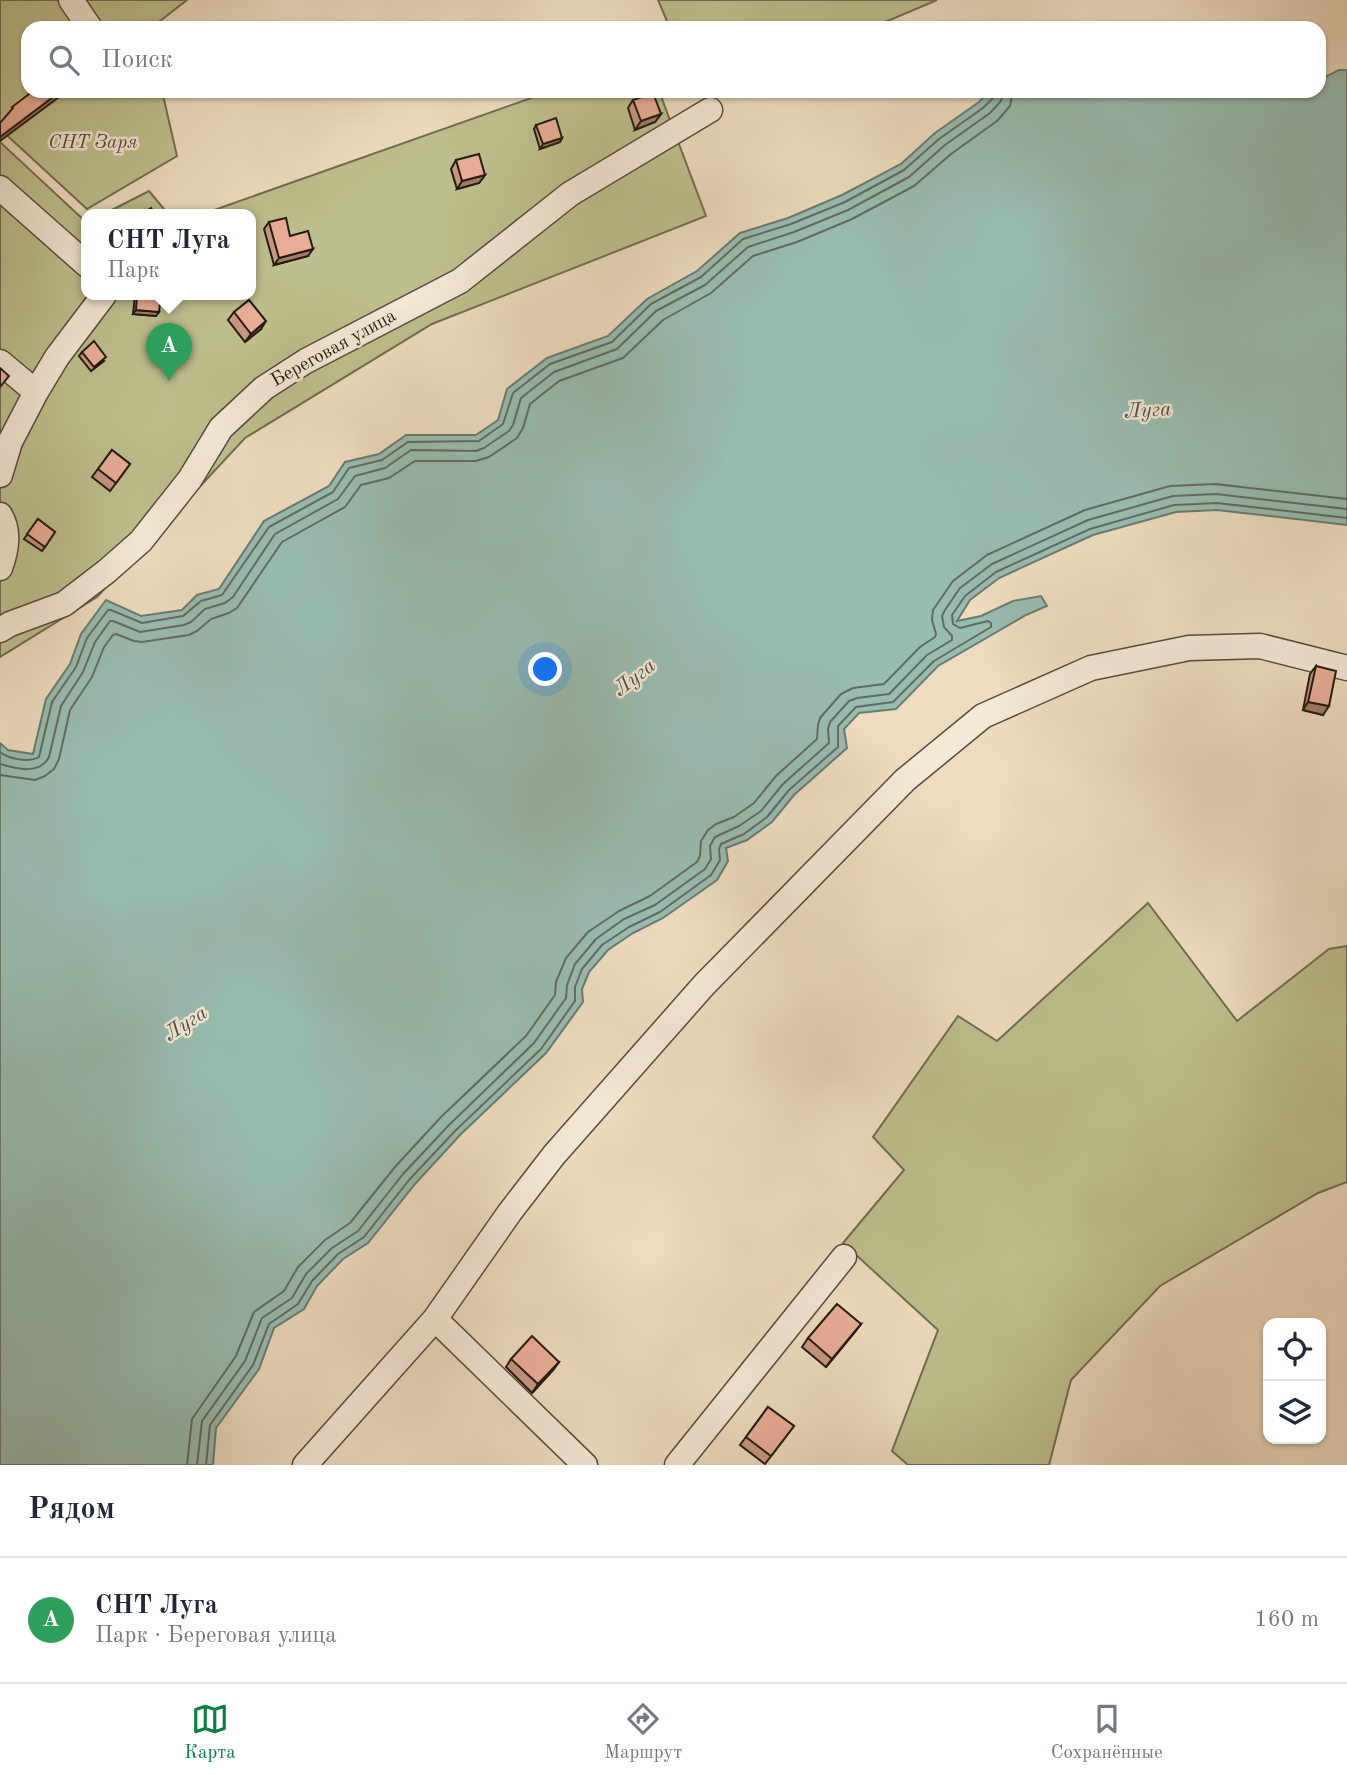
<!DOCTYPE html>
<html lang="ru">
<meta charset="utf-8">
<style>
:root{--surface:#fff;--page:#f6f6f7;--text:#1f2937;--muted:#747a83;--line:#e0e1e3;--accent:#0b8043}
body{margin:0;font-family:"Old Standard TT",serif;background:var(--page);color:var(--text)}
.controls{position:absolute;right:21px;bottom:21px;display:grid;overflow:hidden;border-radius:14px;box-shadow:0 2px 5px #0004}
.controls button{width:63px;height:63px;display:grid;place-items:center;padding:0;border:0;border-bottom:2px solid var(--line);background:var(--surface);color:var(--text);font:35px sans-serif}
.you{position:absolute;left:546px;top:670px;width:24px;height:24px;margin:-18px;border:5px solid #fff;border-radius:50%;background:#1a73e8;box-shadow:0 0 0 10px #1a73e833}
.badge{display:grid;place-items:center;width:46px;height:46px;border-radius:50%;background:var(--accent);color:#fff;font-size:23px;font-weight:700}
.pin{position:absolute;translate:-50% -58px;filter:drop-shadow(0 2px 4px #0008)}
.pin::after{content:'';position:absolute;top:37px;width:24px;height:21px;background:inherit;clip-path:polygon(0 0,100% 0,50% 100%)}
.popup{position:absolute;left:81px;top:209px;width:175px;height:91px;box-sizing:border-box;display:grid;place-content:center;border-radius:14px;background:var(--surface);filter:drop-shadow(0 2px 5px #0005);font-size:23px;white-space:nowrap;color:var(--muted)}
.popup b{font-size:26px;color:var(--text)}
.popup::after{content:'';position:absolute;left:50%;top:100%;margin-left:-14px;border:14px solid transparent;border-top-color:var(--surface)}
.list{margin:0;padding:0;list-style:none}
h2{display:flex;justify-content:space-between;align-items:center;height:91px;margin:0;padding:0 28px;font-size:30px}
h2 small{font-size:23px;font-weight:400;color:var(--muted)}
.list li{display:grid;grid-template-columns:46px 1fr auto;gap:21px;align-items:center;box-sizing:border-box;height:126px;padding:0 28px;border-top:2px solid var(--line)}
.list b{display:block;font-size:26px;white-space:nowrap}
.list p{margin:0;font-size:23px;white-space:nowrap;color:var(--muted)}
.list em{font-size:23px;font-style:normal;color:var(--muted)}
.icon{flex:none;width:38px;height:38px;fill:none;stroke:currentColor;stroke-width:2;stroke-linecap:round;stroke-linejoin:round}
.map{position:relative;flex:none;width:1347px;height:1465px;overflow:hidden}
.search{position:absolute;background:var(--surface);box-shadow:0 2px 5px #0004;left:21px;right:21px;top:21px;height:77px;display:flex;align-items:center;gap:18px;box-sizing:border-box;padding:0 24px;border-radius:21px;color:var(--muted);font-size:26px}
.sheet{height:217px;background:var(--surface)}
nav{display:flex;justify-content:space-around;align-items:center;box-sizing:border-box;height:98px;border-top:2px solid var(--line);background:var(--surface);font-size:19px;color:var(--muted)}
nav a{display:grid;justify-items:center;gap:4px}
nav .on{color:var(--accent)}
.map>svg:first-child{display:block}
</style>
<div class="map">
<svg width="1347" height="1465" viewBox="0 0 1347 1465">
<rect width="100%" height="100%" fill="#eedcc0"/>
<filter id="stains"><feTurbulence type="fractalNoise" baseFrequency=".00286" numOctaves="4"/><feColorMatrix values="0 0 0 0 .2 0 0 0 0 .09 0 0 0 0 .02 0 0 0 .5 -.17"/></filter>
<radialGradient id="worn" r=".72"><stop offset=".6" stop-color="#630" stop-opacity="0"/><stop offset="1" stop-color="#630" stop-opacity=".3"/></radialGradient>
<path fill="#bebf8e" stroke="#706d50" stroke-width="2" d="M 0,0 L 187,0 L 151,28 L 28,28 L 28,91 L 162,91 L 177,156 L 87,209 L 0,129 Z
M 658,0 L 937,0 L 871,28 L 670,28 Z
M 551,91 L 659,91 L 706,216 L 432,324 L 245,438 L 97,597 L 0,657 L 0,142 L 87,223 L 87,295 L 251,295 L 251,215 L 200,215 Z
M 149,191 L 169,215 L 102,215 Z
M 1148,903 L 1237,1021 L 1329,949 L 1347,946 L 1347,1182 L 1318,1193 L 1160,1286 L 1071,1380 L 1049,1465 L 908,1465 L 892,1451 L 938,1330 L 843,1243 L 904,1170 L 873,1137 L 958,1016 L 997,1041 Z"/>
<path fill="#99bcb1" stroke="#6a7c71" stroke-width="2" d="M 1339,70 L 1347,70 L 1347,525 L 1217,510 L 1176,512 L 1093,535 L 999,578 L 970,600 L 957,621 L 981,616 L 1013,601 L 1041,596 L 1047,606 L 1026,615 L 938,666 L 896,709 L 859,713 L 844,729 L 847,748 L 794,795 L 772,822 L 747,840 L 726,848 L 728,861 L 717,880 L 663,918 L 633,933 L 608,950 L 589,972 L 582,989 L 583,1002 L 546,1053 L 460,1135 L 415,1184 L 368,1243 L 343,1259 L 317,1286 L 304,1309 L 274,1328 L 259,1369 L 216,1428 L 213,1465 L 0,1465 L 0,743 L 8,750 L 33,754 L 46,699 L 70,664 L 81,634 L 106,600 L 141,616 L 182,610 L 197,595 L 219,589 L 264,521 L 329,486 L 345,462 L 379,454 L 406,435 L 476,435 L 498,420 L 507,389 L 547,358 L 608,336 L 647,299 L 697,271 L 740,233 L 788,218 L 842,195 L 901,164 L 935,133 L 979,102 L 989,91 L 1319,91 L 1319,80 Z"/>
<g fill="none" stroke-linecap="round" stroke-linejoin="round">
<path stroke="#5e6c61" stroke-width="2" d="M 0,752 C 9,759 29,763 39,757 L 52,702 L 76,667 L 87,638 L 108,610 L 111,610 L 142,623 L 183,616 L 201,601 L 222,595 L 269,527 L 333,492 L 349,468 L 382,460 L 408,442 L 479,441 L 503,424 L 513,393 L 550,364 L 612,342 L 651,304 L 701,277 L 743,239 L 791,224 L 845,202 L 904,170 L 939,139 L 983,108 L 993,98 L 994,91
M 0,764 C 16,769 40,775 49,757 L 61,706 L 83,672 L 95,642 L 110,621 L 113,621 L 140,632 L 184,625 L 191,622 L 205,609 L 225,603 L 233,597 L 275,534 L 338,499 L 355,476 L 385,468 L 411,450 L 476,451 L 484,448 L 509,431 L 513,425 L 521,398 L 554,372 L 617,349 L 656,311 L 705,285 L 748,247 L 794,232 L 848,210 L 909,177 L 945,145 L 990,113 L 1001,101 L 1003,91
M 0,775 L 35,780 L 45,776 L 54,769 L 59,759 L 70,710 L 92,677 L 104,647 L 113,635 L 116,634 L 134,641 L 142,642 L 189,635 L 197,631 L 211,619 L 229,613 L 237,608 L 282,542 L 345,507 L 361,485 L 389,478 L 415,461 L 476,461 L 489,457 L 517,438 L 523,428 L 530,404 L 559,381 L 623,358 L 663,320 L 711,293 L 753,256 L 797,242 L 852,219 L 914,186 L 951,154 L 997,121 L 1010,106 L 1013,91
M 187,1465 L 192,1419 L 236,1356 L 254,1312 L 284,1291 L 298,1267 L 325,1240 L 350,1223 L 395,1167 L 441,1117 L 526,1036 L 555,995 L 556,982 L 566,958 L 588,932 L 619,911 L 650,896 L 697,862 L 700,856 L 701,841 L 708,830 L 716,824 L 734,817 L 754,803 L 776,776 L 817,739 L 818,725 L 820,718 L 841,694 L 853,688 L 884,684 L 920,647 L 935,637 L 936,634 L 932,620 L 933,610 L 953,581 L 987,555 L 1085,510 L 1170,486 L 1215,484 L 1347,499
M 197,1465 L 202,1421 L 245,1361 L 262,1318 L 292,1298 L 306,1274 L 332,1248 L 358,1231 L 403,1174 L 449,1125 L 534,1043 L 566,998 L 567,985 L 575,964 L 596,939 L 624,919 L 655,905 L 705,869 L 711,859 L 710,846 L 715,837 L 739,826 L 761,811 L 783,784 L 829,743 L 828,729 L 830,722 L 849,701 L 857,698 L 889,694 L 927,655 L 952,640 L 952,636 L 944,627 L 942,616 L 945,610 L 960,588 L 992,564 L 1088,520 L 1173,496 L 1216,494 L 1347,509
M 206,1465 L 210,1425 L 253,1365 L 269,1324 L 298,1304 L 312,1281 L 338,1254 L 364,1237 L 409,1180 L 455,1131 L 541,1049 L 575,1001 L 575,987 L 582,969 L 602,945 L 629,927 L 660,912 L 711,875 L 720,860 L 719,849 L 721,844 L 744,834 L 767,817 L 789,790 L 838,747 L 838,726 L 856,707 L 893,702 L 934,661 L 991,627 L 991,623 L 988,621 L 960,628 L 953,624 L 952,615 L 965,596 L 996,572 L 1090,529 L 1174,505 L 1217,503 L 1347,518"/>
<g stroke="#564b3d" stroke-width="27">
<path id="minor" d="M 71,0 L 90,28
M 0,188 L 87,265
M 0,362 L 36,392
M 0,475 L 10,442 L 36,392 L 57,357 L 104,295
M 0,515 C 10,531 6,552 0,568
M 0,630 L 10,624 L 64,604 L 107,571 L 141,541 L 190,479 L 221,428 L 264,388 L 306,361 L 460,281 L 570,194 L 710,110
M 435,1319 L 585,1465
M 305,1465 L 435,1319 L 510,1212 L 554,1155 L 704,985 L 905,780 L 983,716 L 1091,668 L 1189,648 L 1260,646 L 1347,668
M 677,1465 L 844,1257"/>
</g>
<use href="#minor" stroke="#f4e8d6" stroke-width="24"/>
</g>
<path fill="#c99683" stroke="#231b11" stroke-width="2" d="M 633,100 L 661,114 L 655,122 L 635,130 L 628,108 Z
M 536,125 L 562,138 L 560,142 L 540,149 L 534,129 Z
M 456,160 L 485,175 L 479,183 L 457,189 L 451,169 Z
M 269,222 L 290,236 L 308,256 L 274,265 L 264,229 Z
M 135,295 L 161,295 L 156,316 L 133,314 Z
M 234,312 L 261,329 L 245,342 L 228,320 Z
M 82,352 L 104,361 L 91,371 L 79,356 Z
M 112,450 L 130,464 L 110,491 L 92,477 Z
M 38,519 L 55,532 L 42,551 L 24,539 Z
M 1316,666 L 1323,715 L 1303,710 L 1310,674 Z
M 861,1324 L 826,1367 L 802,1347 L 808,1338 Z
M 511,1359 L 559,1362 L 553,1370 L 532,1393 L 506,1367 Z
M 768,1407 L 794,1426 L 765,1464 L 740,1445 Z"/>
<path fill="#a47a6a" stroke="#231b11" stroke-width="2" d="M 61,91 L 65,91 L 63,94 L 0,141 L 0,137 Z
M 661,114 L 655,122 L 635,130 L 641,121 Z
M 562,138 L 560,142 L 540,149 L 543,144 Z
M 485,175 L 479,183 L 457,189 L 462,181 Z
M 313,249 L 308,256 L 274,265 L 279,258 Z
M 136,310 L 159,312 L 156,316 L 133,314 Z
M 266,321 L 261,329 L 245,342 L 251,334 Z
M 1308,702 L 1329,706 L 1323,715 L 1303,710 Z
M 861,1324 L 855,1332 L 826,1367 L 832,1359 Z
M 559,1362 L 553,1370 L 532,1393 L 538,1384 Z"/>
<path fill="#eaae98" stroke="#231b11" stroke-width="2" d="M 33,91 L 61,91 L 0,137 L 0,123 L 13,108 L 12,107 Z
M 653,93 L 661,114 L 641,121 L 633,100 Z
M 556,118 L 562,138 L 543,144 L 536,125 Z
M 479,154 L 485,175 L 462,181 L 456,160 Z
M 151,208 L 155,215 L 141,215 Z
M 286,218 L 290,236 L 308,231 L 313,249 L 279,258 L 269,222 Z
M 137,295 L 161,295 L 159,312 L 136,310 Z
M 249,300 L 266,321 L 251,334 L 234,312 Z
M 94,341 L 106,357 L 94,367 L 82,352 Z
M 0,368 L 9,376 L 0,387 Z
M 112,450 L 130,464 L 116,483 L 98,469 Z
M 38,519 L 55,532 L 45,547 L 27,534 Z
M 1316,666 L 1336,671 L 1329,706 L 1308,702 Z
M 837,1304 L 861,1324 L 832,1359 L 808,1338 Z
M 532,1336 L 559,1362 L 538,1384 L 511,1359 Z
M 768,1407 L 794,1426 L 771,1456 L 746,1437 Z"/>
<g text-anchor="middle" dominant-baseline="central" stroke-width="5" stroke-linejoin="round" paint-order="stroke">
<g font-size="19" font-style="italic" fill="#524c36" stroke="#f4e8d6">
<text x="93" y="143">СНТ Заря</text>
</g>
<g font-size="19" fill="#231b11" stroke="#f4e8d6">
<text transform="translate(334 349) rotate(-29)">Береговая улица</text>
</g>
<g font-size="21" font-style="italic" fill="#4c5349" stroke="#f4e8d6">
<text transform="translate(1148 411) rotate(-3)">Луга</text>
<text transform="translate(635 678) rotate(-38)">Луга</text>
<text transform="translate(186 1024) rotate(-33)">Луга</text>
</g>
</g>
<rect width="100%" height="100%" filter="url(#stains)"/>
<rect width="100%" height="100%" fill="url(#worn)"/>
</svg>
<div class="controls">
<button><svg class="icon" aria-label="locate" viewBox="0 0 24 24"><circle cx="12" cy="12" r="6"/><path d="M12 2v4M12 18v4M2 12h4M18 12h4"/></svg></button>
<button><svg class="icon" aria-label="layers" viewBox="0 0 24 24"><path d="M12 4l9 5-9 5-9-5zM3 14l9 5 9-5"/></svg></button>
</div>
<div class="you"></div>
<div class="pin badge" style="left:169px;top:381px;background:#2e9e5b">A</div>
<div class="popup"><b>СНТ Луга</b>Парк</div>
<div class="search"><svg class="icon" aria-label="search" viewBox="0 0 24 24"><circle cx="10" cy="10" r="6"/><path d="M15 15l6 6"/></svg>Поиск</div>
</div>
<section class="sheet">
<h2>Рядом<small></small></h2>
<ul class="list">
<li><span class="badge" style="background:#2e9e5b">A</span><div><b>СНТ Луга</b><p>Парк · Береговая улица</p></div><em>160 m</em></li>
</ul>
</section>
<nav>
<a class="on"><svg class="icon" aria-label="map" viewBox="0 0 24 24"><path d="M3 6l6-2 6 2 6-2v14l-6 2-6-2-6 2zM9 4v14M15 6v14"/></svg>Карта</a>
<a><svg class="icon" aria-label="directions" viewBox="0 0 24 24"><path d="M12 3l9 9-9 9-9-9zM9 14v-3h6M13 9l2 2-2 2"/></svg>Маршрут</a>
<a><svg class="icon" aria-label="saved" viewBox="0 0 24 24"><path d="M7 4h10v16l-5-4-5 4z"/></svg>Сохранённые</a>
</nav>
